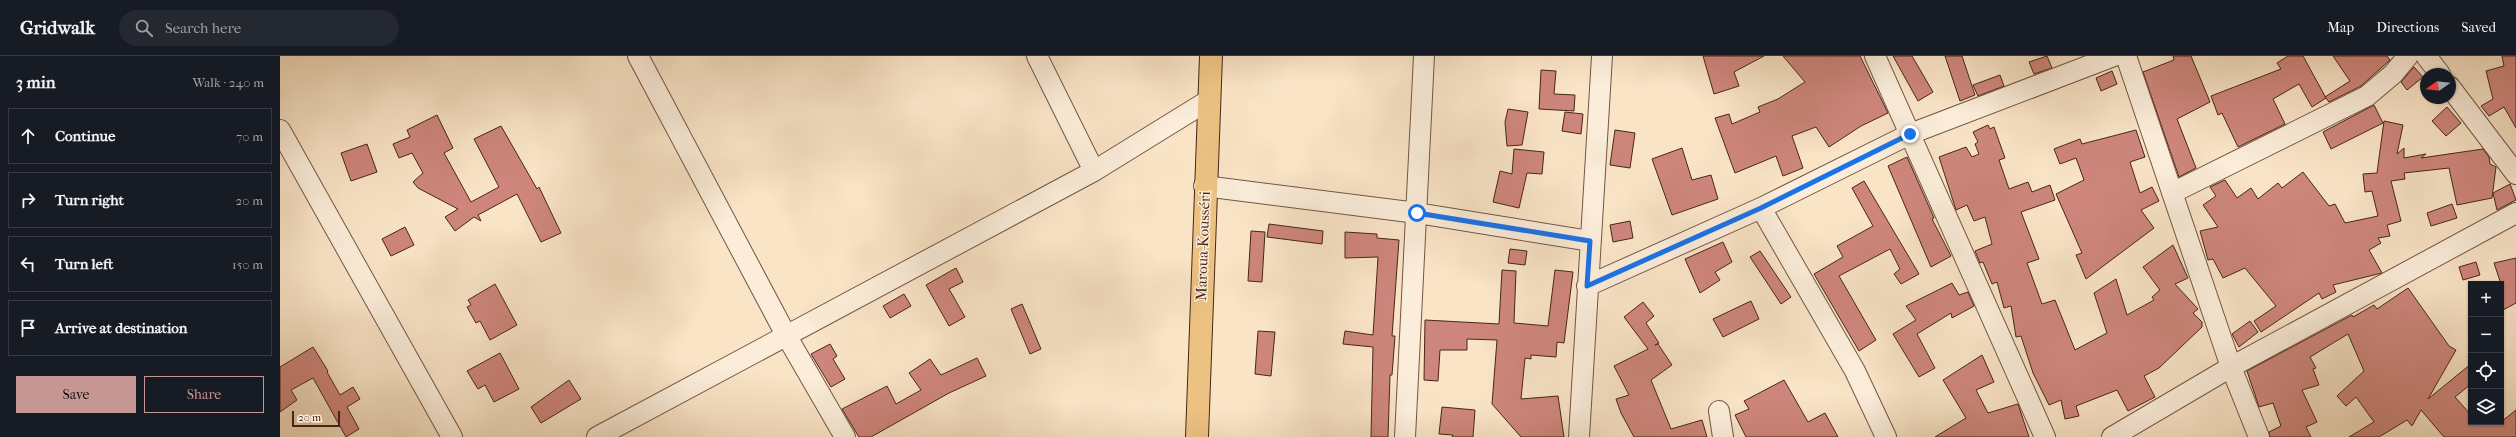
<!DOCTYPE html>
<meta charset="utf-8">
<style>
:root{--surface:#171b24;--page:#242831;--text:#f1f3f6;--muted:#9ea1a6;--line:#363941;--accent:#c59692}
body{margin:0;font-family:"IM FELL French Canon",serif;background:var(--page);color:var(--text)}
.controls{position:absolute;right:12px;bottom:12px;display:grid;overflow:hidden;border-radius:0px;box-shadow:0 1px 3px #0004}
.controls button{width:36px;height:36px;display:grid;place-items:center;padding:0;border:0;border-bottom:1px solid var(--line);background:var(--surface);color:var(--text);font:20px sans-serif}
.compass{position:absolute;left:2140px;top:12px;width:36px;height:36px;border-radius:50%;background:var(--surface);box-shadow:0 1px 3px #0004;rotate:256deg}
.scale{position:absolute;left:12px;bottom:10px;width:48px;box-sizing:border-box;padding-left:4px;border:2px solid #482518;border-top:0;font-size:11px;line-height:14px;white-space:nowrap;color:#482518;-webkit-text-stroke:3px #fbedda;paint-order:stroke}
.stop{position:absolute;width:12px;height:12px;margin:-9px;border:3px solid #1a73e8;border-radius:50%;background:#fff}
.stop.end{background:#1a73e8;border-color:#fff;box-shadow:0 1px 4px #0008}
.list{margin:0;padding:0;list-style:none}
h2{display:flex;justify-content:space-between;align-items:center;height:52px;margin:0;padding:0 16px;font-size:17px}
h2 small{font-size:13px;font-weight:400;color:var(--muted)}
.list li{display:grid;grid-template-columns:26px 1fr auto;gap:12px;align-items:center;box-sizing:border-box;height:56px;margin:0 8px 8px;padding:0 8px;border:1px solid var(--line);border-radius:0px}
.list b{display:block;font-size:15px;white-space:nowrap}
.list em{font-size:13px;font-style:normal;color:var(--muted)}
.actions{display:flex;gap:8px;padding:12px 16px}
.actions a{flex:1;padding:9px 0;border:1px solid var(--accent);border-radius:0px;text-align:center;font-size:14px;color:var(--accent)}
.actions .main{background:var(--accent);color:#111}
.icon{flex:none;width:22px;height:22px;fill:none;stroke:currentColor;stroke-width:2;stroke-linecap:round;stroke-linejoin:round}
.map{position:relative;flex:none;width:2236px;height:381px;overflow:hidden}
header{display:flex;align-items:center;gap:24px;box-sizing:border-box;height:56px;padding:0 20px;background:var(--surface);border-bottom:1px solid var(--line)}
header strong{font-size:19px}
nav{display:flex;gap:22px;margin-inline-start:auto;font-size:14px}
.search{width:280px;height:36px;background:var(--page);display:flex;align-items:center;gap:10px;box-sizing:border-box;padding:0 14px;border-radius:22px;color:var(--muted);font-size:15px}
main{display:flex}
aside{flex:1;background:var(--surface)}
.map>svg:first-child{display:block}
</style>
<header>
<strong>Gridwalk</strong>
<div class="search"><svg class="icon" aria-label="search" viewBox="0 0 24 24"><circle cx="10" cy="10" r="6"/><path d="M15 15l6 6"/></svg>Search here</div>
<nav><a>Map</a><a>Directions</a><a>Saved</a></nav>
</header>
<main>
<aside>
<h2>3 min<small>Walk · 240 m</small></h2>
<ul class="list">
<li><svg class="icon" aria-label="ahead" viewBox="0 0 24 24"><path d="M12 20V5M6 11l6-6 6 6"/></svg><div><b>Continue</b></div><em>70 m</em></li>
<li><svg class="icon" aria-label="right" viewBox="0 0 24 24"><path d="M7 20v-9h11M14 6l5 5-5 5"/></svg><div><b>Turn right</b></div><em>20 m</em></li>
<li><svg class="icon" aria-label="left" viewBox="0 0 24 24"><path d="M17 20v-9H6M10 6l-5 5 5 5"/></svg><div><b>Turn left</b></div><em>150 m</em></li>
<li><svg class="icon" aria-label="arrive" viewBox="0 0 24 24"><path d="M6 21V4h12l-3 4 3 4H6"/></svg><div><b>Arrive at destination</b></div></li>
</ul>
<div class="actions"><a class="main">Save</a><a>Share</a></div>
</aside>
<div class="map">
<svg width="2236" height="381" viewBox="0 0 2236 381">
<rect width="100%" height="100%" fill="#f9e4c6"/>
<filter id="stains"><feTurbulence type="fractalNoise" baseFrequency=".005" numOctaves="4"/><feColorMatrix values="0 0 0 0 .2 0 0 0 0 .09 0 0 0 0 .02 0 0 0 .5 -.17"/></filter>
<radialGradient id="worn" r=".72"><stop offset=".6" stop-color="#630" stop-opacity="0"/><stop offset="1" stop-color="#630" stop-opacity=".3"/></radialGradient>
<path fill="#ce867c" stroke="#482518" d="M 1423,0 L 1484,0 L 1454,16 L 1459,30 L 1434,38 Z
M 1503,0 L 1580,0 L 1608,57 L 1581,70 L 1549,91 L 1536,71 L 1512,80 L 1523,112 L 1503,120 L 1496,100 L 1455,117 L 1435,62 L 1449,58 L 1452,68 L 1480,56 L 1478,51 L 1498,43 L 1525,26 Z
M 1613,0 L 1632,0 L 1653,36 L 1638,45 Z
M 1665,0 L 1682,0 L 1695,39 L 1680,45 Z
M 1767,0 L 1772,12 L 1754,18 L 1749,6 Z
M 1893,0 L 1911,0 L 1930,46 L 1897,63 L 1916,112 L 1899,121 L 1863,16 L 1894,4 Z
M 2008,0 L 2023,0 L 2046,42 L 2032,51 L 2019,28 L 1993,43 L 2005,68 L 1958,91 L 1942,57 L 1938,59 L 1931,40 L 2001,13 L 1997,7 Z
M 2053,0 L 2107,0 L 2110,4 L 2081,30 L 2049,46 L 2045,41 L 2070,25 Z
M 2222,0 L 2236,0 L 2236,72 L 2224,51 L 2209,60 L 2201,50 L 2213,43 L 2206,15 L 2224,10 Z
M 2134,11 L 2143,21 L 2127,34 L 2121,26 Z
M 1261,14 L 1276,15 L 1274,38 L 1295,39 L 1294,55 L 1259,53 Z
M 1832,15 L 1837,28 L 1821,35 L 1816,22 Z
M 1720,19 L 1724,30 L 1698,40 L 1693,29 Z
M 2094,49 L 2103,67 L 2051,93 L 2043,76 Z
M 2167,51 L 2181,67 L 2166,80 L 2152,65 Z
M 1228,53 L 1248,56 L 1242,89 L 1227,90 L 1225,66 Z
M 1285,56 L 1303,58 L 1301,78 L 1282,75 Z
M 157,59 L 173,92 L 164,97 L 191,146 L 219,131 L 194,83 L 221,70 L 257,133 L 259,131 L 281,177 L 261,186 L 237,138 L 198,159 L 201,165 L 194,161 L 175,175 L 165,161 L 178,153 L 138,132 L 133,126 L 143,117 L 132,97 L 119,102 L 113,88 L 130,81 L 127,74 Z
M 2104,65 L 2123,69 L 2117,98 L 2124,92 L 2124,102 L 2146,98 L 2141,102 L 2203,93 L 2209,101 L 2210,108 L 2216,111 L 2212,142 L 2177,149 L 2169,112 L 2124,117 L 2125,123 L 2111,125 L 2121,165 L 2107,169 L 2110,180 L 2098,182 L 2101,187 L 2089,194 L 2102,217 L 2053,229 L 2056,236 L 2042,243 L 2039,237 L 1981,276 L 1974,265 L 1996,250 L 1965,212 L 1943,222 L 1933,203 L 1928,204 L 1920,175 L 1938,171 L 1923,149 L 1936,140 L 1930,131 L 1945,124 L 1957,142 L 1971,132 L 1978,143 L 1998,127 L 2002,132 L 2023,116 L 2049,150 L 2055,148 L 2065,167 L 2098,160 L 2092,135 L 2085,136 L 2083,118 L 2097,117 Z
M 1708,69 L 1710,73 L 1714,71 L 1725,102 L 1719,104 L 1729,133 L 1748,126 L 1752,136 L 1770,129 L 1775,144 L 1741,156 L 1759,203 L 1747,207 L 1762,248 L 1775,244 L 1795,294 L 1827,277 L 1814,237 L 1836,223 L 1847,259 L 1874,244 L 1872,241 L 1880,234 L 1863,211 L 1893,189 L 1908,222 L 1895,228 L 1918,253 L 1913,257 L 1922,266 L 1922,271 L 1879,312 L 1864,320 L 1875,341 L 1848,355 L 1837,334 L 1796,350 L 1799,360 L 1785,363 L 1781,344 L 1769,349 L 1753,317 L 1741,280 L 1736,281 L 1731,250 L 1724,252 L 1717,226 L 1712,228 L 1703,206 L 1700,207 L 1695,195 L 1712,188 L 1705,161 L 1694,165 L 1687,149 L 1676,154 L 1659,101 L 1686,91 L 1692,101 L 1699,98 L 1695,88 L 1698,86 L 1693,76 Z
M 1335,74 L 1355,77 L 1350,112 L 1330,109 Z
M 1856,74 L 1865,101 L 1850,106 L 1860,137 L 1872,131 L 1879,145 L 1861,154 L 1874,172 L 1806,223 L 1796,199 L 1802,197 L 1776,138 L 1804,124 L 1796,102 L 1780,108 L 1774,93 L 1800,83 L 1802,88 Z
M 87,88 L 97,116 L 71,125 L 61,97 Z
M 1402,92 L 1412,124 L 1431,119 L 1438,143 L 1392,159 L 1372,103 Z
M 1234,93 L 1264,96 L 1262,118 L 1247,117 L 1239,152 L 1213,146 L 1220,115 L 1232,118 Z
M 1627,101 L 1654,162 L 1652,163 L 1671,200 L 1651,211 L 1608,110 Z
M 1584,125 L 1639,218 L 1621,228 L 1614,218 L 1620,213 L 1610,193 L 1559,220 L 1596,284 L 1579,295 L 1534,218 L 1563,201 L 1557,190 L 1593,170 L 1572,132 Z
M 2230,128 L 2236,144 L 2217,154 L 2213,137 Z
M 2172,148 L 2177,162 L 2151,170 L 2147,157 Z
M 1350,165 L 1353,182 L 1333,186 L 1330,169 Z
M 989,168 L 1043,175 L 1042,188 L 987,181 Z
M 125,171 L 134,189 L 111,200 L 102,183 Z
M 971,175 L 985,176 L 982,226 L 968,225 Z
M 1065,176 L 1097,178 L 1097,182 L 1119,184 L 1112,280 L 1115,280 L 1112,319 L 1110,319 L 1108,381 L 1091,381 L 1093,291 L 1063,288 L 1065,275 L 1093,279 L 1098,201 L 1065,202 Z
M 1443,186 L 1452,206 L 1435,216 L 1440,224 L 1420,237 L 1405,203 Z
M 1230,193 L 1247,195 L 1245,209 L 1228,207 Z
M 1480,195 L 1511,241 L 1501,248 L 1470,201 Z
M 2236,202 L 2236,247 L 2221,255 L 2221,228 L 2214,207 Z
M 2196,206 L 2200,219 L 2183,224 L 2179,211 Z
M 676,212 L 683,226 L 669,233 L 685,261 L 669,270 L 646,229 Z
M 1222,214 L 1236,215 L 1234,267 L 1268,270 L 1275,214 L 1293,216 L 1284,287 L 1277,286 L 1276,301 L 1251,299 L 1251,303 L 1245,302 L 1241,343 L 1278,340 L 1284,381 L 1241,381 L 1212,348 L 1217,284 L 1187,283 L 1187,294 L 1160,294 L 1158,325 L 1144,324 L 1145,264 L 1219,268 Z
M 1672,227 L 1679,239 L 1688,236 L 1694,250 L 1672,262 L 1671,257 L 1637,278 L 1655,312 L 1639,321 L 1613,278 L 1636,264 L 1626,250 Z
M 215,228 L 237,269 L 210,284 L 200,265 L 196,267 L 187,251 L 191,249 L 188,244 Z
M 2128,232 L 2169,290 L 2176,294 L 2148,343 L 2191,308 L 2191,328 L 2175,341 L 2191,359 L 2191,366 L 2221,366 L 2236,354 L 2236,381 L 2164,381 L 2141,354 L 2132,370 L 2127,364 L 2099,381 L 2069,381 L 2094,366 L 2076,341 L 2066,350 L 2057,340 L 2084,315 L 2068,278 L 2030,301 L 2036,312 L 2033,313 L 2039,329 L 2022,334 L 2037,366 L 2026,371 L 2031,381 L 1990,381 L 1989,376 L 2001,370 L 1993,347 L 1979,351 L 1967,315 L 2072,259 L 2073,261 L 2094,249 L 2097,253 Z
M 624,238 L 631,250 L 610,262 L 603,250 Z
M 1471,245 L 1479,263 L 1443,281 L 1433,263 Z
M 1363,246 L 1374,260 L 1366,267 L 1379,287 L 1375,289 L 1378,288 L 1392,309 L 1371,324 L 1391,373 L 1422,364 L 1427,381 L 1354,381 L 1341,357 L 1336,343 L 1349,339 L 1334,310 L 1368,293 L 1344,261 Z
M 742,248 L 761,293 L 750,298 L 731,253 Z
M 1970,265 L 1978,276 L 1959,291 L 1952,278 Z
M 978,275 L 995,276 L 991,320 L 975,318 Z
M 550,288 L 557,300 L 553,303 L 565,323 L 551,331 L 531,298 Z
M 33,291 L 48,315 L 47,316 L 60,339 L 73,331 L 80,343 L 67,351 L 79,373 L 66,381 L 33,322 L 11,334 L 17,344 L 0,356 L 0,311 Z
M 220,297 L 239,333 L 214,346 L 205,329 L 198,333 L 187,315 Z
M 1702,299 L 1714,326 L 1696,334 L 1708,357 L 1738,348 L 1749,381 L 1655,381 L 1686,362 L 1663,324 Z
M 697,302 L 706,320 L 669,337 L 591,381 L 579,381 L 562,353 L 607,330 L 616,348 L 641,334 L 629,317 L 650,303 L 661,319 Z
M 289,324 L 301,343 L 261,367 L 251,351 Z
M 1504,324 L 1528,366 L 1545,357 L 1558,381 L 1466,381 L 1455,359 L 1469,353 L 1464,345 Z
M 1162,351 L 1195,354 L 1193,381 L 1172,381 L 1173,379 L 1159,378 Z"/>
<g fill="none" stroke-linecap="round" stroke-linejoin="round">
<g stroke="#745544" stroke-width="22">
<path id="minor" d="M 358,0 L 506,279 L 565,381
M 757,0 L 814,115
M 1595,0 L 1765,381
M 1846,0 L 1951,311 L 1979,381
M 2146,0 L 2160,18
M 2170,31 L 2236,118
M 0,74 L 172,381
M 924,130 L 1137,157 L 1310,185
M 1892,137 L 2087,40 L 2113,18 L 2128,0
M 1307,230 L 1481,152
M 1439,355 L 1443,381
M 317,381 L 814,115 L 929,44
M 1125,381 L 1144,0
M 1299,381 L 1322,0
M 1606,381 L 1575,315 L 1481,152 L 1630,78 L 1834,0
M 1832,381 L 1951,311 L 2236,157"/>
</g>
<g stroke="#482518" stroke-width="24">
<path id="highway" d="M 917,381 L 931,0"/>
</g>
<use href="#minor" stroke="#fbedda" stroke-width="20"/>
<use href="#highway" stroke="#ecc283" stroke-width="22"/>
</g>
<g fill="none" stroke-linecap="round" stroke-linejoin="round">
<path stroke="#1a73e8" stroke-width="5" d="M 1137,157 L 1310,185 L 1307,230 L 1481,152 L 1630,78"/>
</g>
<g text-anchor="middle" dominant-baseline="central" stroke-width="3" stroke-linejoin="round" paint-order="stroke">
<g font-size="15" fill="#482518" stroke="#fbedda">
<text transform="translate(923 190) rotate(-88)">Maroua-Kousséri</text>
</g>
</g>
<rect width="100%" height="100%" filter="url(#stains)"/>
<rect width="100%" height="100%" fill="url(#worn)"/>
</svg>
<div class="controls">
<button>+</button>
<button>−</button>
<button><svg class="icon" aria-label="locate" viewBox="0 0 24 24"><circle cx="12" cy="12" r="6"/><path d="M12 2v4M12 18v4M2 12h4M18 12h4"/></svg></button>
<button><svg class="icon" aria-label="layers" viewBox="0 0 24 24"><path d="M12 4l9 5-9 5-9-5zM3 14l9 5 9-5"/></svg></button>
</div>
<svg class="compass" viewBox="-18 -18 36 36"><path d="M0-13l5 13h-10z" fill="#e53935"/><path d="M0 13l5-13h-10z" fill="#9ea1a6"/></svg>
<div class="scale">20 m</div>
<div class="stop" style="left:1137px;top:157px"></div>
<div class="stop end" style="left:1630px;top:78px"></div>
</div>
</main>
